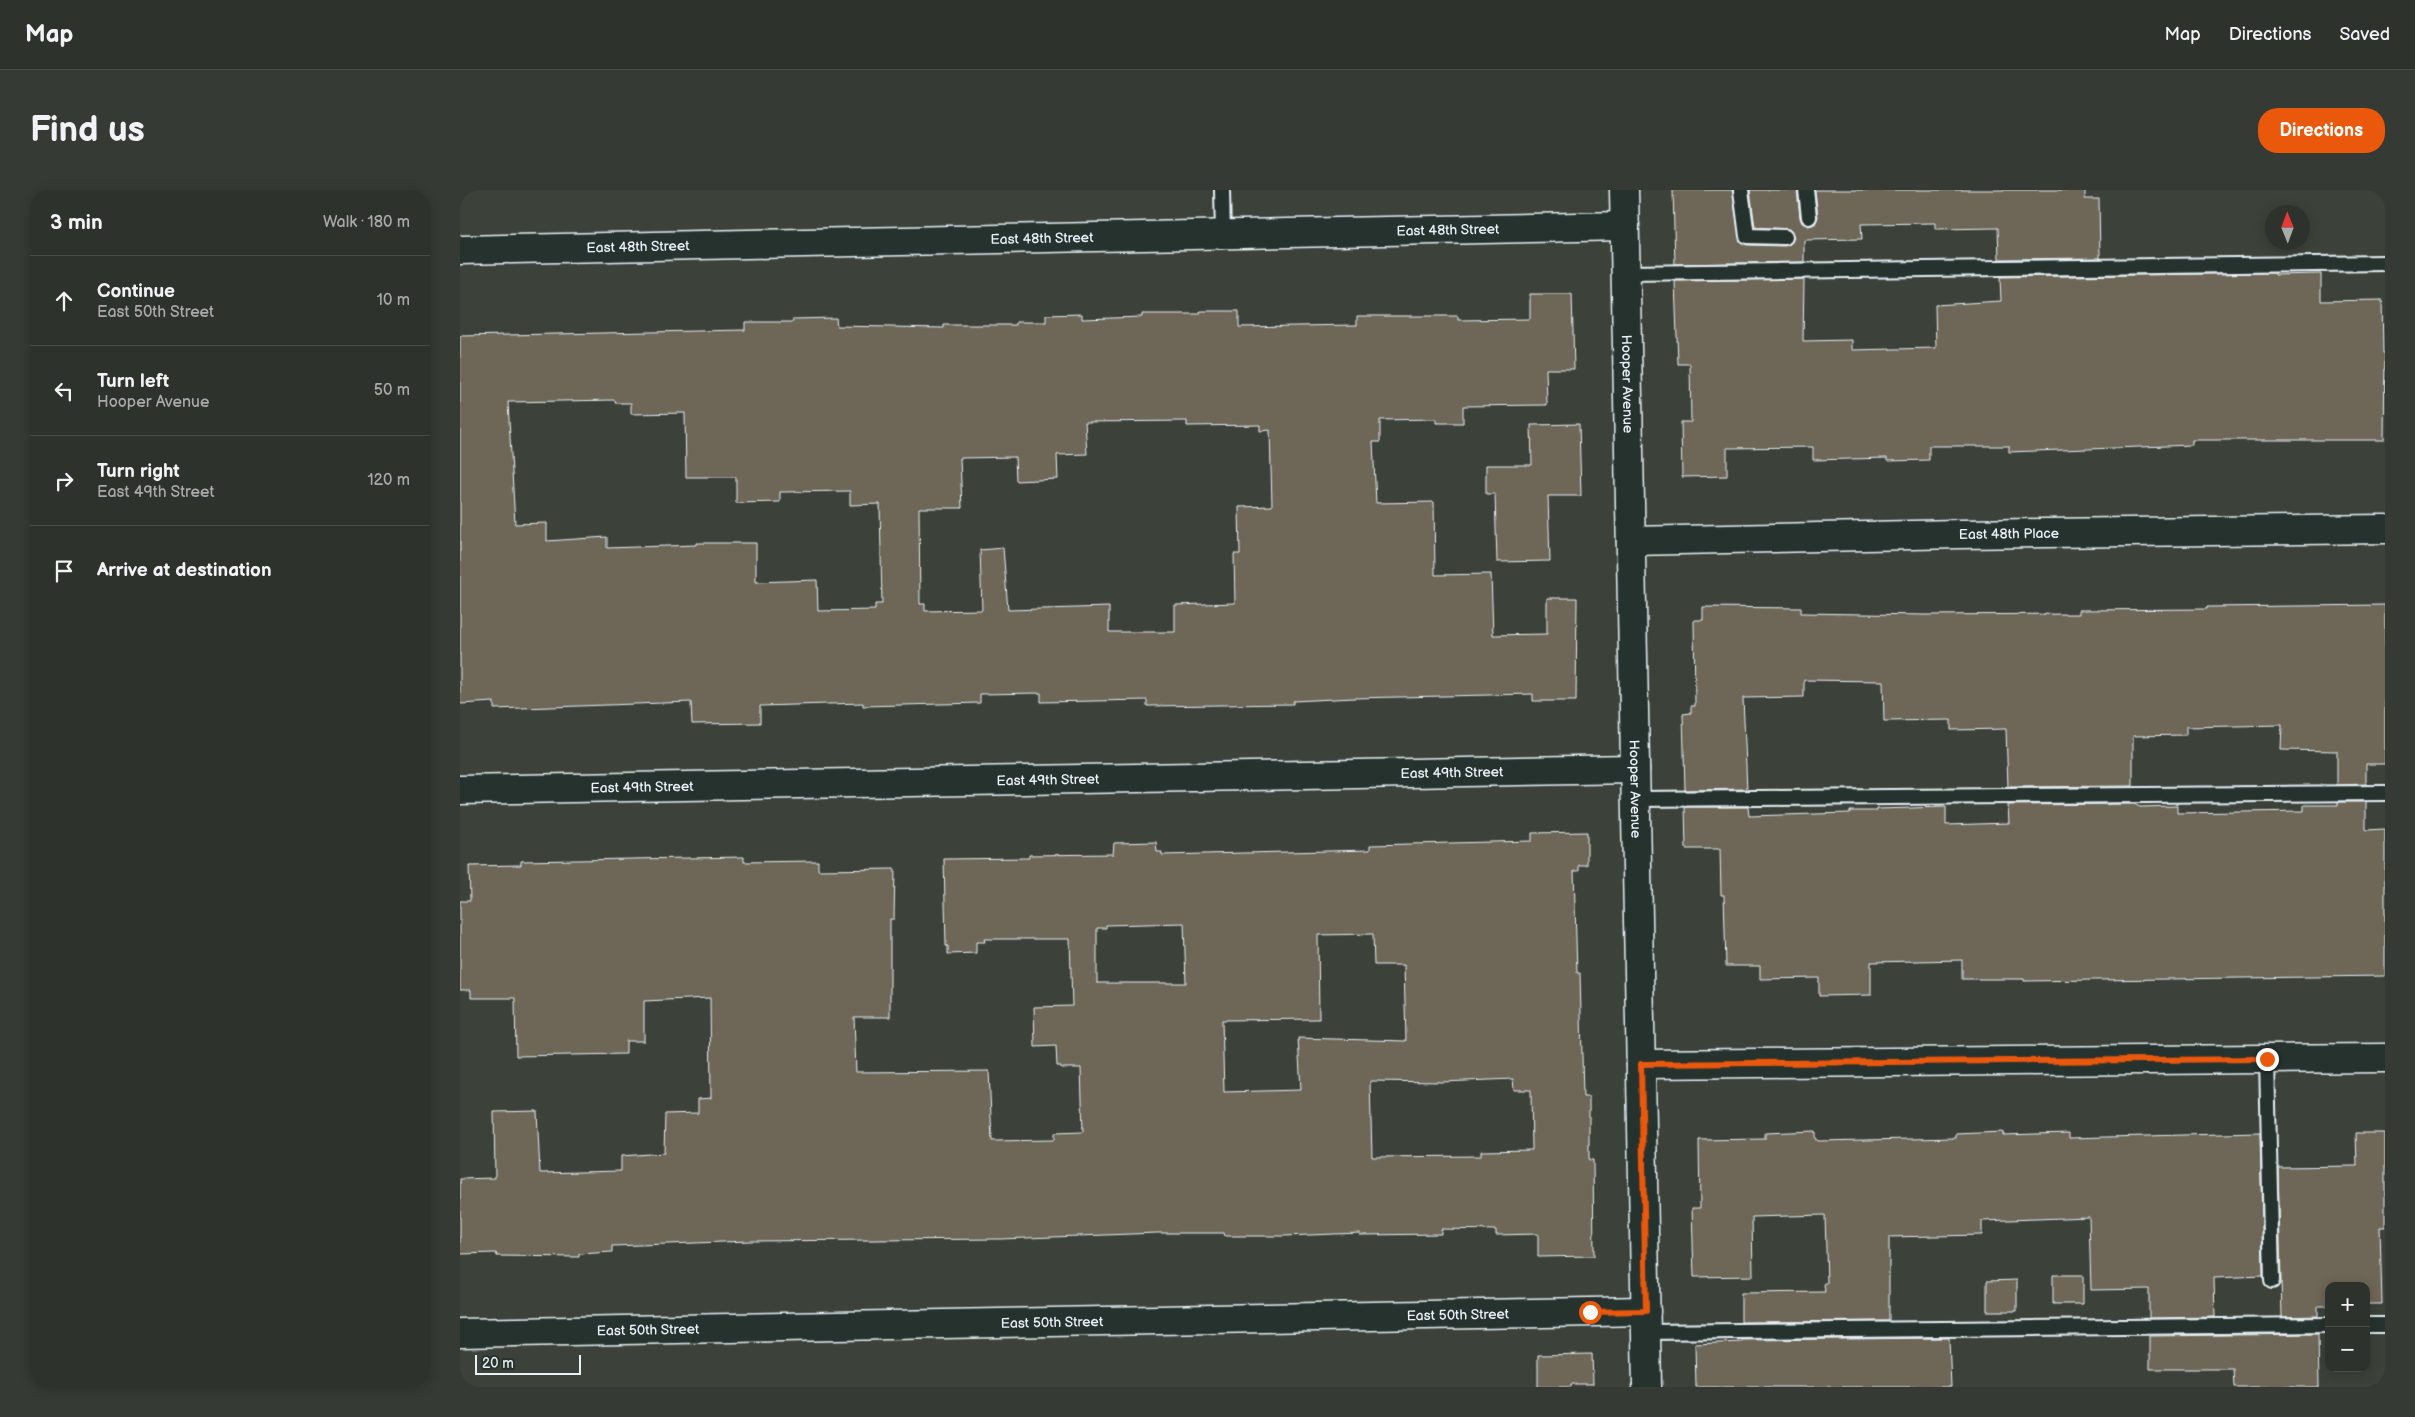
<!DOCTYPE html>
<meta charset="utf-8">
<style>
:root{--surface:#2d322c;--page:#353a34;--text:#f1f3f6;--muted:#a7aaa9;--line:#484d48;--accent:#ea580c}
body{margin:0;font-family:"Balsamiq Sans",sans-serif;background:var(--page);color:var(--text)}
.controls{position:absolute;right:15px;bottom:15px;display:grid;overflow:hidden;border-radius:10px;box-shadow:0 2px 12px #0003}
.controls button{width:45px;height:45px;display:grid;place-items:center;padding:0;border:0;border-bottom:1px solid var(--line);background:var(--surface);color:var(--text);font:25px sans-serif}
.compass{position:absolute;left:1805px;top:15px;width:45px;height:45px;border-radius:50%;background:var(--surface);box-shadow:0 2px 12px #0003;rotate:359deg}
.scale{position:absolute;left:15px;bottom:12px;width:106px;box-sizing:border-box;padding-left:5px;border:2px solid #e8f1f8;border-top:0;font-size:14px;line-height:18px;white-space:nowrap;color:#e8f1f8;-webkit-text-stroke:4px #26332d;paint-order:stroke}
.stop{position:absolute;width:15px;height:15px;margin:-11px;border:4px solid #ea580c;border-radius:50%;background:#fff}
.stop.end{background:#ea580c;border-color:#fff;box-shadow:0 1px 5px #0008}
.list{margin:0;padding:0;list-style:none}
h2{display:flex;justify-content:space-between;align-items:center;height:65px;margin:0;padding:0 20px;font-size:21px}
h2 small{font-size:16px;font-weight:400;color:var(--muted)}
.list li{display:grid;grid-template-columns:32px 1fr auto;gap:15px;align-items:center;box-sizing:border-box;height:90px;padding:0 20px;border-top:1px solid var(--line)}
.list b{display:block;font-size:19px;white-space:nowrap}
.list p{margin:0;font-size:16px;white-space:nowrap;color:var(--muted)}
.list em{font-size:16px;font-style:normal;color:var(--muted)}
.icon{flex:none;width:28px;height:28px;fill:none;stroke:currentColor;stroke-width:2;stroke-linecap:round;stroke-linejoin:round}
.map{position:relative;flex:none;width:1925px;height:1197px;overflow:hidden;border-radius:20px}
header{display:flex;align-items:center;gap:30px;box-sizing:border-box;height:70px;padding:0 25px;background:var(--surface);border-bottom:1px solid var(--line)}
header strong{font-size:24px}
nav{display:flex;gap:28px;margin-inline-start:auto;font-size:18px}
.intro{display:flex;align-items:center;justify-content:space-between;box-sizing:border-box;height:120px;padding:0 30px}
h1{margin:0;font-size:35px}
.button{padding:12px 22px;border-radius:20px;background:var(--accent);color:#fff;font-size:18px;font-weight:700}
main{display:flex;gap:30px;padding:0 30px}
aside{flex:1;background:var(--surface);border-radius:20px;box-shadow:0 2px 12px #0003}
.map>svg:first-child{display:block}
</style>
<header>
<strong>Map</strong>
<nav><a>Map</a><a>Directions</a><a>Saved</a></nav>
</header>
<div class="intro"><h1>Find us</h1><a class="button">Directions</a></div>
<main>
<aside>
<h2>3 min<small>Walk · 180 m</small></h2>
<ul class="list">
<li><svg class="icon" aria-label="ahead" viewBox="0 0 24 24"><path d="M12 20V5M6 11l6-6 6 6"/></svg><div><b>Continue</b><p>East 50th Street</p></div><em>10 m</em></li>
<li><svg class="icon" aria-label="left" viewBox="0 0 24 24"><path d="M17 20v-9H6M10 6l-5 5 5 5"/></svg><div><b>Turn left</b><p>Hooper Avenue</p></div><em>50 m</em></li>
<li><svg class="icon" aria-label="right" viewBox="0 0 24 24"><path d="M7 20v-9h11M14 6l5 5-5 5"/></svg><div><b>Turn right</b><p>East 49th Street</p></div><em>120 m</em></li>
<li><svg class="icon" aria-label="arrive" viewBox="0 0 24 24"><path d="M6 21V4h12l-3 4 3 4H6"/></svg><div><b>Arrive at destination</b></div></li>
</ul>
</aside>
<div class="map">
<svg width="1925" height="1197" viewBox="0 0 1925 1197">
<rect width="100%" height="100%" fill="#3c423a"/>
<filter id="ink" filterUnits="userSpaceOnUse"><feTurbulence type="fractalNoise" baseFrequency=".02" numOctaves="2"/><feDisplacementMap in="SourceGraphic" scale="10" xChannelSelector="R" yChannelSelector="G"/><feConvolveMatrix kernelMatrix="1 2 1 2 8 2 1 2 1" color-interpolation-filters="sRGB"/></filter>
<g filter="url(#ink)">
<path fill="#6e6657" stroke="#e8f1f8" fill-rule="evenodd" d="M 1213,0 L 1272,0 L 1280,51 L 1287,55 L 1325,56 L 1330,54 L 1334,48 L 1329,39 L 1295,37 L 1290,0 L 1337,0 L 1340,28 L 1342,33 L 1349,36 L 1355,34 L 1358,27 L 1355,0 L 1625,0 L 1625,9 L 1639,9 L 1640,68 L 1539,69 L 1538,38 L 1475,39 L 1475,33 L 1401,34 L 1402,49 L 1344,50 L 1344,72 L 1215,74 Z
M 1815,83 L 1815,85 L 1861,84 L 1861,111 L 1922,110 L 1923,163 L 1925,163 L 1924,250 L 1732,250 L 1732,255 L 1549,262 L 1549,256 L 1469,256 L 1469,270 L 1427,271 L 1427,268 L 1353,270 L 1353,257 L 1267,258 L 1267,286 L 1222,287 L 1221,232 L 1231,232 L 1230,174 L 1218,174 L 1215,91 L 1344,89 L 1343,151 L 1392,150 L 1392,160 L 1476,158 L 1475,115 L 1541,111 L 1540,87 Z
M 1070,104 L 1112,104 L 1114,179 L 1086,179 L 1087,215 L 1003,216 L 1003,233 L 976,233 L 976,229 L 920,230 L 920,252 L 913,252 L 916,313 L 974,312 L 975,385 L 1031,384 L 1033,445 L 1087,444 L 1087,408 L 1117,408 L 1116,511 L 1073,511 L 1073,504 L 894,508 L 833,511 L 833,514 L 687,516 L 687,510 L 581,512 L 581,503 L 520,504 L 520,513 L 403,516 L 403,513 L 300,516 L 300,533 L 232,534 L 231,512 L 34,519 L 34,512 L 0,514 L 0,146 L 285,140 L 285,132 L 333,132 L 333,129 L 376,128 L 377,136 L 484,138 L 484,135 L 556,135 L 556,132 L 586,132 L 586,125 L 622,124 L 622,129 L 682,127 L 682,124 L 740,124 L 740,121 L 779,121 L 779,137 L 897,135 L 897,126 L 998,126 L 998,130 L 1070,129 ZM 155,210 L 155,213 L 171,213 L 171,224 L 225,223 L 226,287 L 276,287 L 276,313 L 320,312 L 320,302 L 390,301 L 390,315 L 420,314 L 422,414 L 415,414 L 415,420 L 358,421 L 357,390 L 296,392 L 296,353 L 236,353 L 236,355 L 147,358 L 147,347 L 87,351 L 87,333 L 55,334 L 48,212 ZM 727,231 L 727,236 L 800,235 L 800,241 L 810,240 L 812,316 L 779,317 L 780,364 L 774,364 L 775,413 L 715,415 L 715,442 L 649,442 L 649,417 L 548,420 L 543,358 L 520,360 L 522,420 L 465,421 L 465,414 L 460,414 L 459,318 L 502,318 L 500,268 L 555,267 L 556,291 L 598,289 L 597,265 L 627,264 L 625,232 Z
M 1119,234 L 1121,306 L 1088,306 L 1090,371 L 1037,372 L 1035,304 L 1026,304 L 1026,275 L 1072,275 L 1071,235 Z
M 1925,415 L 1925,574 L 1906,574 L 1906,594 L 1877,595 L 1877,561 L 1821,560 L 1822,535 L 1726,537 L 1726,545 L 1673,546 L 1673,596 L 1548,597 L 1546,539 L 1491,540 L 1491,530 L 1424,531 L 1423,491 L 1344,490 L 1344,507 L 1283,508 L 1287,599 L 1225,600 L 1223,524 L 1231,523 L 1231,516 L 1235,516 L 1234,430 L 1243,430 L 1243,417 L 1341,418 L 1341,423 L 1464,425 L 1619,424 L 1619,420 L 1747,419 L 1747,417 Z
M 1878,612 L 1906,612 L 1906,640 L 1925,639 L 1925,786 L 1564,791 L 1564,789 L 1502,789 L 1502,770 L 1411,772 L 1411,805 L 1359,806 L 1359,788 L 1300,789 L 1300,776 L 1266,776 L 1264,705 L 1261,705 L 1260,659 L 1226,659 L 1225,617 L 1288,617 L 1289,626 L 1390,623 L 1390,621 L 1417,621 L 1417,619 L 1486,617 L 1486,635 L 1549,633 L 1548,615 L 1674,614 L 1680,617 L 1717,616 L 1717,623 L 1844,621 L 1844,615 L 1878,615 Z
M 1127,642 L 1127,675 L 1119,675 L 1119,681 L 1114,681 L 1117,783 L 1120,783 L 1123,907 L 1129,907 L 1129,970 L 1133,970 L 1134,1066 L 1078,1067 L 1078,1044 L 1036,1045 L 1036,1040 L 981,1039 L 981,1044 L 900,1045 L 900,1043 L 824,1046 L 765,1046 L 764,1043 L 697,1043 L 540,1049 L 290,1051 L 152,1056 L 152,1062 L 119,1064 L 119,1067 L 37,1066 L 36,1063 L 0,1064 L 0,989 L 35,988 L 34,922 L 77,921 L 80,983 L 161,981 L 161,966 L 204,963 L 205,924 L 238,923 L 238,909 L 251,908 L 250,808 L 184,811 L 184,851 L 166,851 L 166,864 L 56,866 L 55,808 L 11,808 L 11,800 L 0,800 L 0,711 L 10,711 L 9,676 L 61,675 L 61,671 L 284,667 L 284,672 L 358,671 L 358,680 L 435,679 L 434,729 L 430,729 L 430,827 L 394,827 L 396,882 L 529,881 L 532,951 L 594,950 L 594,943 L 623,942 L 621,878 L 601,878 L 601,876 L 597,876 L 596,856 L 575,857 L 574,817 L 612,816 L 610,749 L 524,749 L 525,752 L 516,752 L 516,763 L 488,764 L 488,756 L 486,756 L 484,669 L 569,668 L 569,665 L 653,664 L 654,653 L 696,652 L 697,662 L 702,662 L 702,665 L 910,660 L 910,655 L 1072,651 L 1072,643 ZM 724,733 L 726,793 L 637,793 L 637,738 L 646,738 L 646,735 ZM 913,744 L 914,775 L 944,775 L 946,851 L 838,848 L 841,900 L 764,902 L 762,830 L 859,829 L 858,745 ZM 1053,889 L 1054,900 L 1071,900 L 1072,960 L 1021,961 L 1021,966 L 912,967 L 910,891 L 982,892 Z
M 1355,941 L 1355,949 L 1359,951 L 1496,948 L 1496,944 L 1543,942 L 1543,945 L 1609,943 L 1609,948 L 1800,943 L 1803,1086 L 1754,1088 L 1755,1127 L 1689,1128 L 1689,1099 L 1631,1100 L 1629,1027 L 1522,1031 L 1522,1045 L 1429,1047 L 1429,1131 L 1281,1132 L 1281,1103 L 1365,1102 L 1364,1093 L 1367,1093 L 1365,1025 L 1292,1027 L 1293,1086 L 1234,1087 L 1232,1018 L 1240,1018 L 1239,950 L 1305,949 L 1305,943 Z
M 1896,943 L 1925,943 L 1925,1037 L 1920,1037 L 1922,1114 L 1906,1114 L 1906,1096 L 1869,1096 L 1869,1116 L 1858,1116 L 1858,1126 L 1822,1127 L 1818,977 L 1897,976 Z
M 1593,1085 L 1623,1085 L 1623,1114 L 1593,1114 Z
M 1557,1090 L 1557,1121 L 1527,1121 L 1527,1091 Z
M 1858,1144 L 1859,1197 L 1774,1197 L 1773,1179 L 1690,1179 L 1690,1146 Z
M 1489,1148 L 1491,1197 L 1236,1197 L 1235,1154 L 1282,1152 L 1282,1150 Z
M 1132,1164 L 1133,1194 L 1111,1194 L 1111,1197 L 1078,1197 L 1078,1165 Z"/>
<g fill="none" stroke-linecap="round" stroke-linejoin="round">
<g stroke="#e8f1f8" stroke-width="18">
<path id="lane" d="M 762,0 L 763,45
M 1281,0 L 1287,46 L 1325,47
M 1346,0 L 1349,27
M 1166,83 L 1925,73
M 1176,609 L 1925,603
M 1807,869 L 1812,1091
M 1906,1135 L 1925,1135
M 1186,1142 L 1869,1135"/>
</g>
<g stroke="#e8f1f8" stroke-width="31">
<g id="street">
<path id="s1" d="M 0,60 L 1165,36"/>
<path id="s2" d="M 1171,351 L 1499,344 L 1925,339"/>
<path id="s3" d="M 0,600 L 1175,579"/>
<path d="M 1181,874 L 1925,868"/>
<path id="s4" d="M 0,1143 L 1186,1121"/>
</g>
</g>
<g stroke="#e8f1f8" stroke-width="31">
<g id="secondary">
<path id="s5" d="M 1164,0 L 1187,1197"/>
</g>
</g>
<use href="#lane" stroke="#26332d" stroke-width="14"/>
<use href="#street" stroke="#26332d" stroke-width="28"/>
<use href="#secondary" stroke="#26332d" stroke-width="28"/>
</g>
</g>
<g fill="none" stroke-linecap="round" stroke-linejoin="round" filter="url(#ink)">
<path stroke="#ea580c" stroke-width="6" d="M 1130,1122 L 1186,1121 L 1181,874 L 1807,869"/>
</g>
<g text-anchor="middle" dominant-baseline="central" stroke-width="4" stroke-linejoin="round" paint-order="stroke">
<g font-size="14" fill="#e8f1f8" stroke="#26332d">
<text stroke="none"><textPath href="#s1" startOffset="988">East 48th Street</textPath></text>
<text stroke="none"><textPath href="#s1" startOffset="582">East 48th Street</textPath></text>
<text stroke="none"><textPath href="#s1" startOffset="178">East 48th Street</textPath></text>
<text stroke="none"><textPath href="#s5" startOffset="194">Hooper Avenue</textPath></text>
<text stroke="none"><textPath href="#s2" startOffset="378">East 48th Place</textPath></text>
<text stroke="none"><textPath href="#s3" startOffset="992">East 49th Street</textPath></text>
<text stroke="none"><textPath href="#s3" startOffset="588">East 49th Street</textPath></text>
<text stroke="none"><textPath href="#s3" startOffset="182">East 49th Street</textPath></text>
<text stroke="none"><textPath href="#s5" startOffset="599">Hooper Avenue</textPath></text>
<text stroke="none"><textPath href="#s4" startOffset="998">East 50th Street</textPath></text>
<text stroke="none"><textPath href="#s4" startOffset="592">East 50th Street</textPath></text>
<text stroke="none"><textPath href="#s4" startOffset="188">East 50th Street</textPath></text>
</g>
</g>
</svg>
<div class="controls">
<button>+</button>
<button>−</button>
</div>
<svg class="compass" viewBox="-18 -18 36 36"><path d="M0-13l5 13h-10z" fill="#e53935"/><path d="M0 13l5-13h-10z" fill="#a7aaa9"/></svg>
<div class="scale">20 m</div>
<div class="stop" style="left:1130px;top:1122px"></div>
<div class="stop end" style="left:1807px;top:869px"></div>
</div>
</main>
